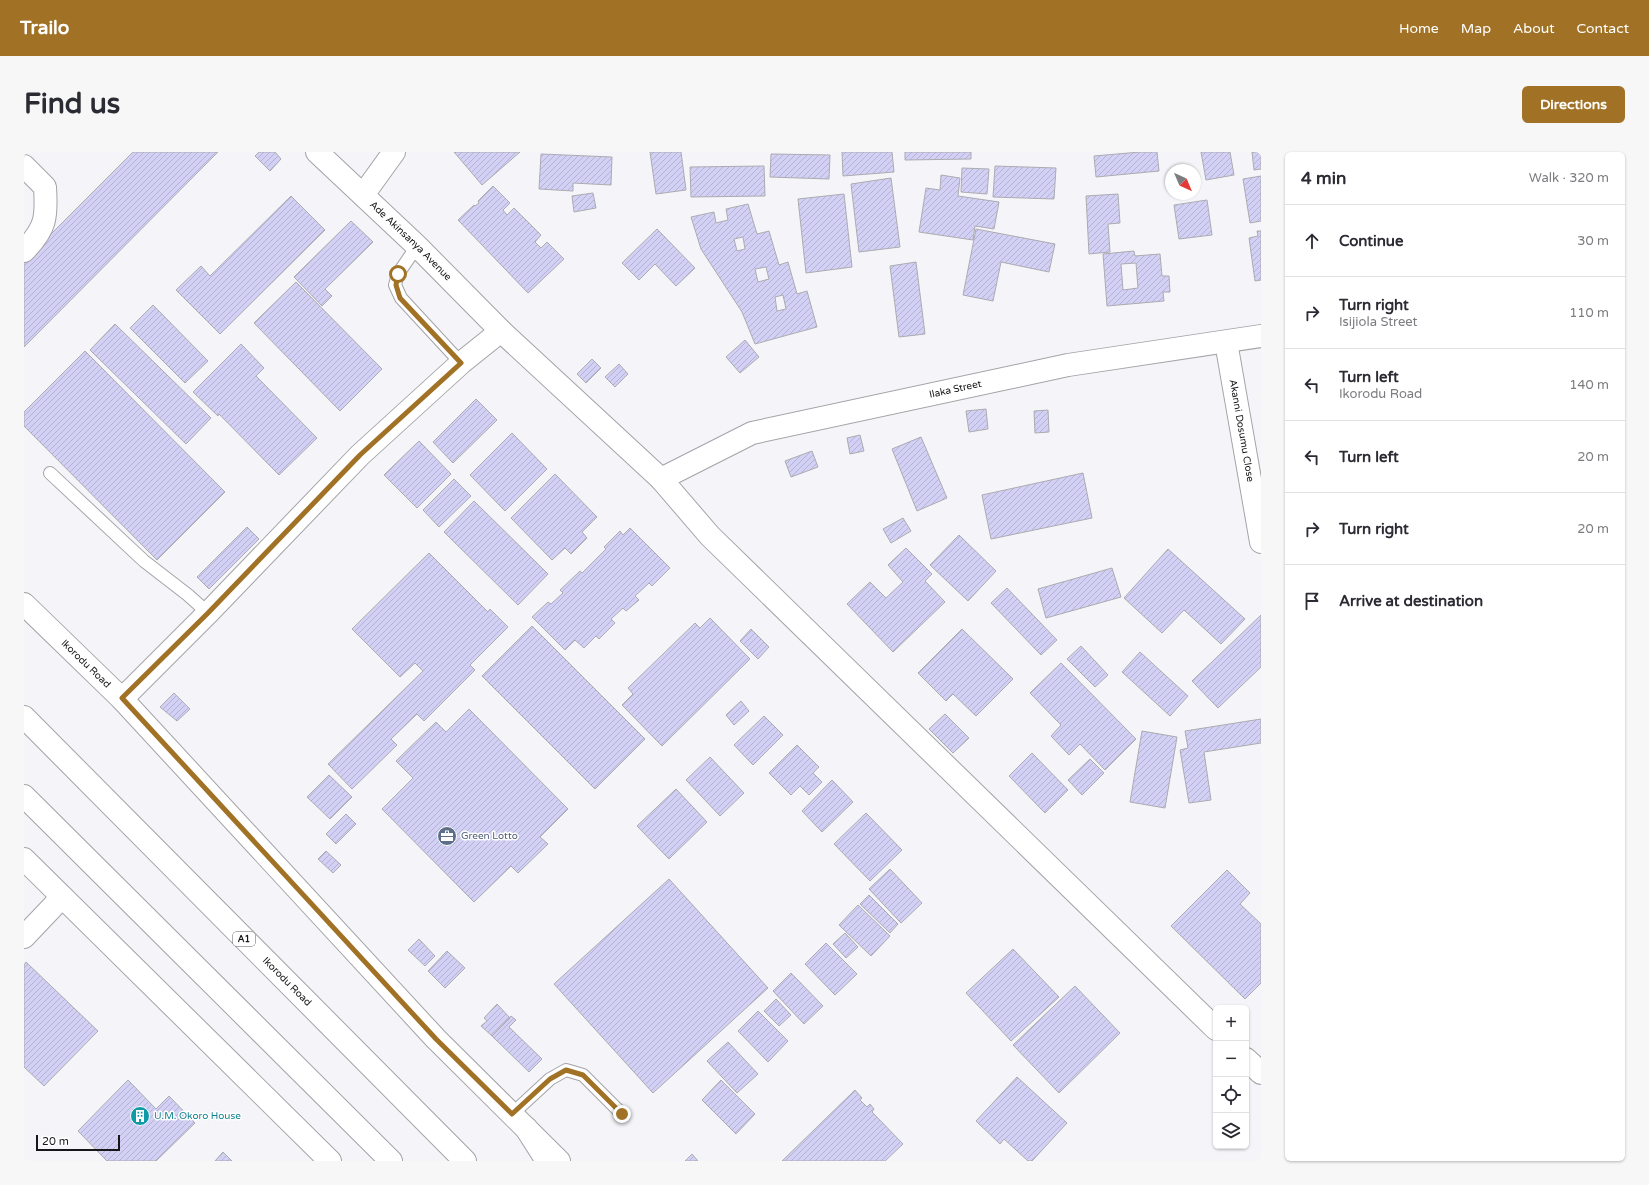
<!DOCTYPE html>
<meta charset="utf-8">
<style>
:root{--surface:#fff;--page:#f7f7f7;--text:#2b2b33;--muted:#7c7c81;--line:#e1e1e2;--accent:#a17225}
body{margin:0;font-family:"Varela Round",sans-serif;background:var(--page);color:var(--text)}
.controls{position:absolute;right:12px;bottom:12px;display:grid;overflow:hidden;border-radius:6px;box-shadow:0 1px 3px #0004}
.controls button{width:36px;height:36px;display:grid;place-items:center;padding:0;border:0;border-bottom:1px solid var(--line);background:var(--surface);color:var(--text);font:20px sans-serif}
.compass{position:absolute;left:1141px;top:12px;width:36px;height:36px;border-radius:50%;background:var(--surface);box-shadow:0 1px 3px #0004;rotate:136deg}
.scale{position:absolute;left:12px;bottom:10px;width:84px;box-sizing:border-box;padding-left:4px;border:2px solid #171719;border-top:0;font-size:11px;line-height:14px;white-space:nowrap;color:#171719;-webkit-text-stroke:3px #fff;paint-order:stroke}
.stop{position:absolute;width:12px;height:12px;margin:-9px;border:3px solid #a17225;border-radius:50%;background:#fff}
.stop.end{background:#a17225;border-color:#fff;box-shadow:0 1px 4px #0008}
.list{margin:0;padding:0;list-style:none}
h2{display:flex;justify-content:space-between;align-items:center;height:52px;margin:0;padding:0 16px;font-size:17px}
h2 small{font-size:13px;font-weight:400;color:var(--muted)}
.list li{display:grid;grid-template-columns:26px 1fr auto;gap:12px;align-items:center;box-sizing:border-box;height:72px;padding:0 16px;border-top:1px solid var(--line)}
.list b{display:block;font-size:15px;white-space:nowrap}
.list p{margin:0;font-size:13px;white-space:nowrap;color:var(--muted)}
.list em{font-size:13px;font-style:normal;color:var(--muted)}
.icon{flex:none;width:22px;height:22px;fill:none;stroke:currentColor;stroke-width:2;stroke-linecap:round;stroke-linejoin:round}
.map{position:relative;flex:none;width:1237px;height:1009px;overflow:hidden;border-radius:6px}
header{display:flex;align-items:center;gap:24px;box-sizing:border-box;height:56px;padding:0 20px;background:var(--accent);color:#fff}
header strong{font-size:19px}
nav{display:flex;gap:22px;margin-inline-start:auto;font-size:14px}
.intro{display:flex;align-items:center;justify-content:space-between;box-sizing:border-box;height:96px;padding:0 24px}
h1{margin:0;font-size:28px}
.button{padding:10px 18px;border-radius:6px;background:var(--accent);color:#fff;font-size:14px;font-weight:700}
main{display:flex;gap:24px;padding:0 24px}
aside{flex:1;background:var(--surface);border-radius:6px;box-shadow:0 1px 3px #0004}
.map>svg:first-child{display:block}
</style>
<header>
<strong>Trailo</strong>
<nav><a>Home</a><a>Map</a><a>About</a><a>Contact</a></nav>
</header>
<div class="intro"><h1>Find us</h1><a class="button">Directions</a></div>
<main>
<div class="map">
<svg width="1237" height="1009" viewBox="0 0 1237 1009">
<defs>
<pattern id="building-hatch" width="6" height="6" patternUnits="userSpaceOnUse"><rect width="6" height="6" fill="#d3d0f5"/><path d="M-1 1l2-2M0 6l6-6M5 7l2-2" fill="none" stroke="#b4b2d1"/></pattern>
</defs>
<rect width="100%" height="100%" fill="#f4f4f9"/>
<path fill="url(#building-hatch)" stroke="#ababb0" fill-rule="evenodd" d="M 109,0 L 194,0 L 0,195 L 0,109 Z
M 235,0 L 251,0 L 257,7 L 246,19 L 231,4 Z
M 430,0 L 496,0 L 458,33 Z
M 626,0 L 657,0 L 662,38 L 632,42 Z
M 818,0 L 868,0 L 870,20 L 819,24 Z
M 881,0 L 947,0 L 947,7 L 881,8 Z
M 1116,0 L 1133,0 L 1135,19 L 1072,25 L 1070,4 Z
M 1177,0 L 1206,0 L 1210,23 L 1182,28 Z
M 1228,0 L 1237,0 L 1237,17 L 1230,18 Z
M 517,2 L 588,5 L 587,33 L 549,31 L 549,39 L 515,37 Z
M 747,2 L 806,3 L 805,27 L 746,25 Z
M 740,14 L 741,44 L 667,45 L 666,15 Z
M 971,14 L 1032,16 L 1030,47 L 969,45 Z
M 938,16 L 965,17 L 963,42 L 937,40 Z
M 917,23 L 936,26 L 934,44 L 975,50 L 970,77 L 951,74 L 949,88 L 895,80 L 902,36 L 916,38 Z
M 1237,24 L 1237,69 L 1226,71 L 1219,27 Z
M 867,26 L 876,95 L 835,100 L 827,32 Z
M 469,34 L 486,51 L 479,58 L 483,63 L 490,56 L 517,83 L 511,90 L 517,96 L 523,90 L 540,107 L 504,141 L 434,68 L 450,53 L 451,54 L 455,51 L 454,49 Z
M 569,41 L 572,56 L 550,60 L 548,44 Z
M 820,42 L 828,115 L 782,121 L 774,47 Z
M 1094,42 L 1096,71 L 1084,72 L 1086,100 L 1065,102 L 1062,44 Z
M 267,44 L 301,78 L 196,182 L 152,138 L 177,114 L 186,124 Z
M 1183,48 L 1188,83 L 1155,87 L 1150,53 Z
M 724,52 L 733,82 L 745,79 L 755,113 L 764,110 L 773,142 L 783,139 L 793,175 L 731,192 L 718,160 L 677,97 L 667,65 L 690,60 L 692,71 L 704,68 L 702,57 ZM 719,85 L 721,97 L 713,99 L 710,87 ZM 742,115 L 745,127 L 734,130 L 731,117 ZM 759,143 L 762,157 L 753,159 L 751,145 Z
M 327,69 L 349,90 L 301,137 L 308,144 L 298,154 L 270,125 Z
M 633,77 L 671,116 L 652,134 L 631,112 L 615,128 L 598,111 Z
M 952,77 L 1031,92 L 1025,120 L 977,110 L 969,149 L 939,143 Z
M 1233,79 L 1237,79 L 1237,128 L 1231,129 L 1225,86 L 1234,84 Z
M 1110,99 L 1111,104 L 1136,102 L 1138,124 L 1145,124 L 1146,140 L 1139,140 L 1140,149 L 1083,154 L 1079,102 ZM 1112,111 L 1114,136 L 1099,138 L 1097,112 Z
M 892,110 L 901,182 L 875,185 L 866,114 Z
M 272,130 L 358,217 L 316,259 L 230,171 Z
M 129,153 L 184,209 L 161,231 L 106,176 Z
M 91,172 L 187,266 L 162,292 L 66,198 Z
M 721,188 L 735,205 L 716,221 L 702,205 Z
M 217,192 L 240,216 L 232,224 L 293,286 L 255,323 L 195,262 L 194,264 L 169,240 Z
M 61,199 L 201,340 L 133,408 L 0,274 L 0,260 Z
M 568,207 L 577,216 L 562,231 L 553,222 Z
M 595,212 L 604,222 L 591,235 L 581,225 Z
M 452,247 L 473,268 L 429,311 L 409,290 Z
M 962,257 L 964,277 L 945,280 L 942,259 Z
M 1024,258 L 1025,280 L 1011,281 L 1010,259 Z
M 488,281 L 523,317 L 481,359 L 446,323 Z
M 836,283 L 840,299 L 826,302 L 823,286 Z
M 897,285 L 923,346 L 893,359 L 868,297 Z
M 395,289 L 427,322 L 393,356 L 360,323 Z
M 788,299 L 794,315 L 767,325 L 761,309 Z
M 1059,321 L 1068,366 L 967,387 L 958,343 Z
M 531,322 L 573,365 L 558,380 L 563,386 L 547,402 L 541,396 L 528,408 L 487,366 Z
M 430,327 L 447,344 L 415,375 L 399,358 Z
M 450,349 L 524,422 L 494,453 L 420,380 Z
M 879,366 L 887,379 L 867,391 L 859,377 Z
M 223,375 L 235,387 L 185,437 L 173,425 Z
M 606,376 L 646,416 L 628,434 L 625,431 L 611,444 L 615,448 L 602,459 L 599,456 L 587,467 L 591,471 L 575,487 L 572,484 L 560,496 L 551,488 L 541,498 L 508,465 L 524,450 L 527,452 L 539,441 L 536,438 L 556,419 L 558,421 L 582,397 L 580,395 L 596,379 L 599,383 Z
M 935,383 L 972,419 L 944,449 L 906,413 Z
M 882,396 L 908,422 L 901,429 L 921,450 L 869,500 L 823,452 L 846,430 L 862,446 L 879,430 L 864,413 Z
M 1144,397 L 1221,467 L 1197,492 L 1160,458 L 1138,481 L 1100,446 Z
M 405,401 L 464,460 L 466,457 L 484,475 L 446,513 L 451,518 L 400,569 L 393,562 L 367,587 L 373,593 L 328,637 L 304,612 L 399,519 L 391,511 L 376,525 L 328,477 Z
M 1088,416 L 1097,445 L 1022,466 L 1014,437 Z
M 983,436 L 1033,488 L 1017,503 L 967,451 Z
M 1237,463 L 1237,515 L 1194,556 L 1168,529 Z
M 686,466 L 726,507 L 638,594 L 598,553 L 609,542 L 604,536 L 671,471 L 676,476 Z
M 508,474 L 621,587 L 571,637 L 458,524 Z
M 727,477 L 745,495 L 734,507 L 716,489 Z
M 938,477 L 989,527 L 952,564 L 929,542 L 922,549 L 894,521 Z
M 1057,494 L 1084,523 L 1071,535 L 1043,507 Z
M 1116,500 L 1164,544 L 1146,564 L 1098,520 Z
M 1037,511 L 1112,587 L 1081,618 L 1056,592 L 1045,603 L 1027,584 L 1037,573 L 1006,541 Z
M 150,541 L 166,557 L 153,569 L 136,555 Z
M 717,549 L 725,559 L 710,573 L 702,563 Z
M 445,557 L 544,657 L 516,685 L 524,692 L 494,721 L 487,714 L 450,750 L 358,657 L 389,626 L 372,609 L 412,570 L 422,580 Z
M 921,562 L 945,586 L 929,601 L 905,577 Z
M 740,564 L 759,583 L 729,613 L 710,593 Z
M 1237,567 L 1237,591 L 1180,600 L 1187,648 L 1165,651 L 1156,598 L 1164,596 L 1161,579 Z
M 1118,579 L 1153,585 L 1141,656 L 1106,650 Z
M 773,593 L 795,615 L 789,621 L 798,630 L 785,643 L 776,634 L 767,643 L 745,621 Z
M 1008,601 L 1044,638 L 1021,661 L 985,624 Z
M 686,605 L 720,641 L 696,664 L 662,628 Z
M 1066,607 L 1080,621 L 1058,643 L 1044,628 Z
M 305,623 L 328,645 L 306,667 L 283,645 Z
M 808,628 L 829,650 L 798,680 L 778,659 Z
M 652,637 L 683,670 L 645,707 L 613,674 Z
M 842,661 L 878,698 L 846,729 L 810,692 Z
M 322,662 L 332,672 L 312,692 L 302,682 Z
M 302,699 L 317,713 L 309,721 L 294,707 Z
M 866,717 L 898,751 L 877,771 L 845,737 Z
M 1203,718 L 1226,741 L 1216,752 L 1237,772 L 1237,831 L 1221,847 L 1147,774 Z
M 645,727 L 744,836 L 629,941 L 530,832 Z
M 845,743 L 874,772 L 866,781 L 836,752 Z
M 834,753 L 866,784 L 847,804 L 815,773 Z
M 821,781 L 834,795 L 822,806 L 809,792 Z
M 395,787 L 411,804 L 401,814 L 384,798 Z
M 802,791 L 833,822 L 811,843 L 781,812 Z
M 989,797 L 1035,845 L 987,889 L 942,841 Z
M 423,799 L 441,816 L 421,836 L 404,819 Z
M 2,810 L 74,879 L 20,934 L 0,915 L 0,813 Z
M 767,821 L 799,854 L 780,872 L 749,839 Z
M 1051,834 L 1096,881 L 1035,941 L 989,893 Z
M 752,847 L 767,863 L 755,874 L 740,859 Z
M 473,852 L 486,866 L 468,884 L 457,874 L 463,869 L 460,866 Z
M 734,859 L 764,889 L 744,910 L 714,879 Z
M 487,864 L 492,868 L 485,875 L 518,907 L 505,920 L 468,884 Z
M 704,890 L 734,922 L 713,941 L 683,909 Z
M 993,925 L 1043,971 L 1008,1009 L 1004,1009 L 980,987 L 976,992 L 952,969 Z
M 104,928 L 132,957 L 145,944 L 171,971 L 132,1009 L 83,1009 L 54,979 Z
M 697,928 L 731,962 L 712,982 L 678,948 Z
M 831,938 L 838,946 L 836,948 L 843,955 L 846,952 L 850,957 L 848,960 L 879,992 L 861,1009 L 758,1009 Z
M 199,1000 L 208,1009 L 191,1009 Z
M 668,1002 L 674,1009 L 661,1009 Z"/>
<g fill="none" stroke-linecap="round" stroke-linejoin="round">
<g stroke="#a3a3a8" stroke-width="14">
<path id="service" d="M 393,94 L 374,122 L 371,133 L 377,146 L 437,211
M 26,321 L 120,409 L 164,443 L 184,461
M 488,962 L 526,927 L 542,918 L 559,923 L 598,962"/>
</g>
<g stroke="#a3a3a8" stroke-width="24">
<g id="minor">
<path id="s1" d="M 293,0 L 393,94 L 477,179 L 637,327 L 686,384 L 1192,877"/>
<path d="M 0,14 L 21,35 C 23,66 22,76 0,99"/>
<path d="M 339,43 L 370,0"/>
<path id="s2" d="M 1202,190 L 1237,390"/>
<path id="s3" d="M 637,327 L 728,281 L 1044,213 L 1237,184"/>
<path d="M 98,547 L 184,461 L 336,303 L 437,211 L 477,179"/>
<path d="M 0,785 L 38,745"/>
<path d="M 1222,907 L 1237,921"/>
</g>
</g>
<g stroke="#a3a3a8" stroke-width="24">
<g id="primary">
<path id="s4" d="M 0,452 L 98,547 L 412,887 L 535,1009"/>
<path d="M 0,707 L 306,1009"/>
</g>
</g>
<g stroke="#a3a3a8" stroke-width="24">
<g id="motorway">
<path id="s5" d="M 0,565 L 441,1009"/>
<path d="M 0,644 L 367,1009"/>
<path d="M 502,976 L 523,1009"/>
</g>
</g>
<use href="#service" stroke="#fff" stroke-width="12"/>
<use href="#minor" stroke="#fff" stroke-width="22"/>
<use href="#primary" stroke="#fff" stroke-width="22"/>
<use href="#motorway" stroke="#fff" stroke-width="22"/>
</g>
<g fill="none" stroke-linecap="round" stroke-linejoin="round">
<path stroke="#a17225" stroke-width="5" d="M 374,122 L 372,133 L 376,146 L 437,211 L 336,303 L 184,461 L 98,546 L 412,887 L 488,962 L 526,927 L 542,918 L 559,923 L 598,962"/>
</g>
<defs>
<g id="office-disc" transform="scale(1)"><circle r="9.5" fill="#5c6f8a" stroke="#fff"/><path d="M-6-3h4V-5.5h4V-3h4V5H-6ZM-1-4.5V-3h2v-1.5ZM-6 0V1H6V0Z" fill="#fff"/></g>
<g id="building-disc" transform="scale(1)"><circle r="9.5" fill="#0f9aa8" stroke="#fff"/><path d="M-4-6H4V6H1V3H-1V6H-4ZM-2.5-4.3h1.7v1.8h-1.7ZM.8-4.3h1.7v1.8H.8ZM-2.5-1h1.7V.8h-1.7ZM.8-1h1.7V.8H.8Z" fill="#fff"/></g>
</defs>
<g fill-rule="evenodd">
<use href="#office-disc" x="423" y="684"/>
<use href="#building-disc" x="116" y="964"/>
</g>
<g text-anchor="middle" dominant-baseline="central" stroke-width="3" stroke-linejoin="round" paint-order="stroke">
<rect fill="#fff" stroke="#5d5d5e" stroke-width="1" x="209" y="780" width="22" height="14" rx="3"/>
<g font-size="9" font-weight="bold" fill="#171719">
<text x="220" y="787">A1</text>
</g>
<g font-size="10" fill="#171719" stroke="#fff">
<text stroke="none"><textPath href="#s1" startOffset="129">Ade Akinsanya Avenue</textPath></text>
<text stroke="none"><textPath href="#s3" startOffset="310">Ilaka Street</textPath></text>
<text stroke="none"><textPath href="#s2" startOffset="90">Akanni Dosumu Close</textPath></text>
<text stroke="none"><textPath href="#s4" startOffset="86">Ikorodu Road</textPath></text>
<text stroke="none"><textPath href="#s5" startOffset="373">Ikorodu Road</textPath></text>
</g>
<g font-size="10" fill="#4e5e75" stroke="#fff" text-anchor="start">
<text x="437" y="684">Green Lotto</text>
</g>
<g font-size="10" fill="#0d838f" stroke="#fff" text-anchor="start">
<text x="130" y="964">U.M. Okoro House</text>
</g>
</g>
</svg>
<div class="controls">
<button>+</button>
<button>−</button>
<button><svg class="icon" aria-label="locate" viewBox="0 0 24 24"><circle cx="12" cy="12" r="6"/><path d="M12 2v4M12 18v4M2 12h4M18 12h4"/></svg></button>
<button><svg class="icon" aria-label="layers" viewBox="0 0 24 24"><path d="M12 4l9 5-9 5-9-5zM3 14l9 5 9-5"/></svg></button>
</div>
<svg class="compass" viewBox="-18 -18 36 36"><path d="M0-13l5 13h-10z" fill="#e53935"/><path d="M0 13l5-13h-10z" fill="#7c7c81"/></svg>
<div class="scale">20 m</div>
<div class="stop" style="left:374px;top:122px"></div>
<div class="stop end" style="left:598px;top:962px"></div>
</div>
<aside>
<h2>4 min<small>Walk · 320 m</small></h2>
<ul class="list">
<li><svg class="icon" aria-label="ahead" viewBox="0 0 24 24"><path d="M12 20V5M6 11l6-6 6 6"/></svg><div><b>Continue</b></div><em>30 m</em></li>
<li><svg class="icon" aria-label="right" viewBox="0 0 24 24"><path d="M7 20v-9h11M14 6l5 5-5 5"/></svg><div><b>Turn right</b><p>Isijiola Street</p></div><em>110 m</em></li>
<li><svg class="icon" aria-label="left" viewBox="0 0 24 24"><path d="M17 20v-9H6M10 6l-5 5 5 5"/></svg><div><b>Turn left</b><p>Ikorodu Road</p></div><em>140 m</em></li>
<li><svg class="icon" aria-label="left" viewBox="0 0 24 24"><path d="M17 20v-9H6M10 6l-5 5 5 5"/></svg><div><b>Turn left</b></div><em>20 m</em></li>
<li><svg class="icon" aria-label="right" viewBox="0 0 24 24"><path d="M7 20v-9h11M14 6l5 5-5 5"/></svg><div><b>Turn right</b></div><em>20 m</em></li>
<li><svg class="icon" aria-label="arrive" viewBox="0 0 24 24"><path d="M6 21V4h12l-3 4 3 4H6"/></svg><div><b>Arrive at destination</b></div></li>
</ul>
</aside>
</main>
